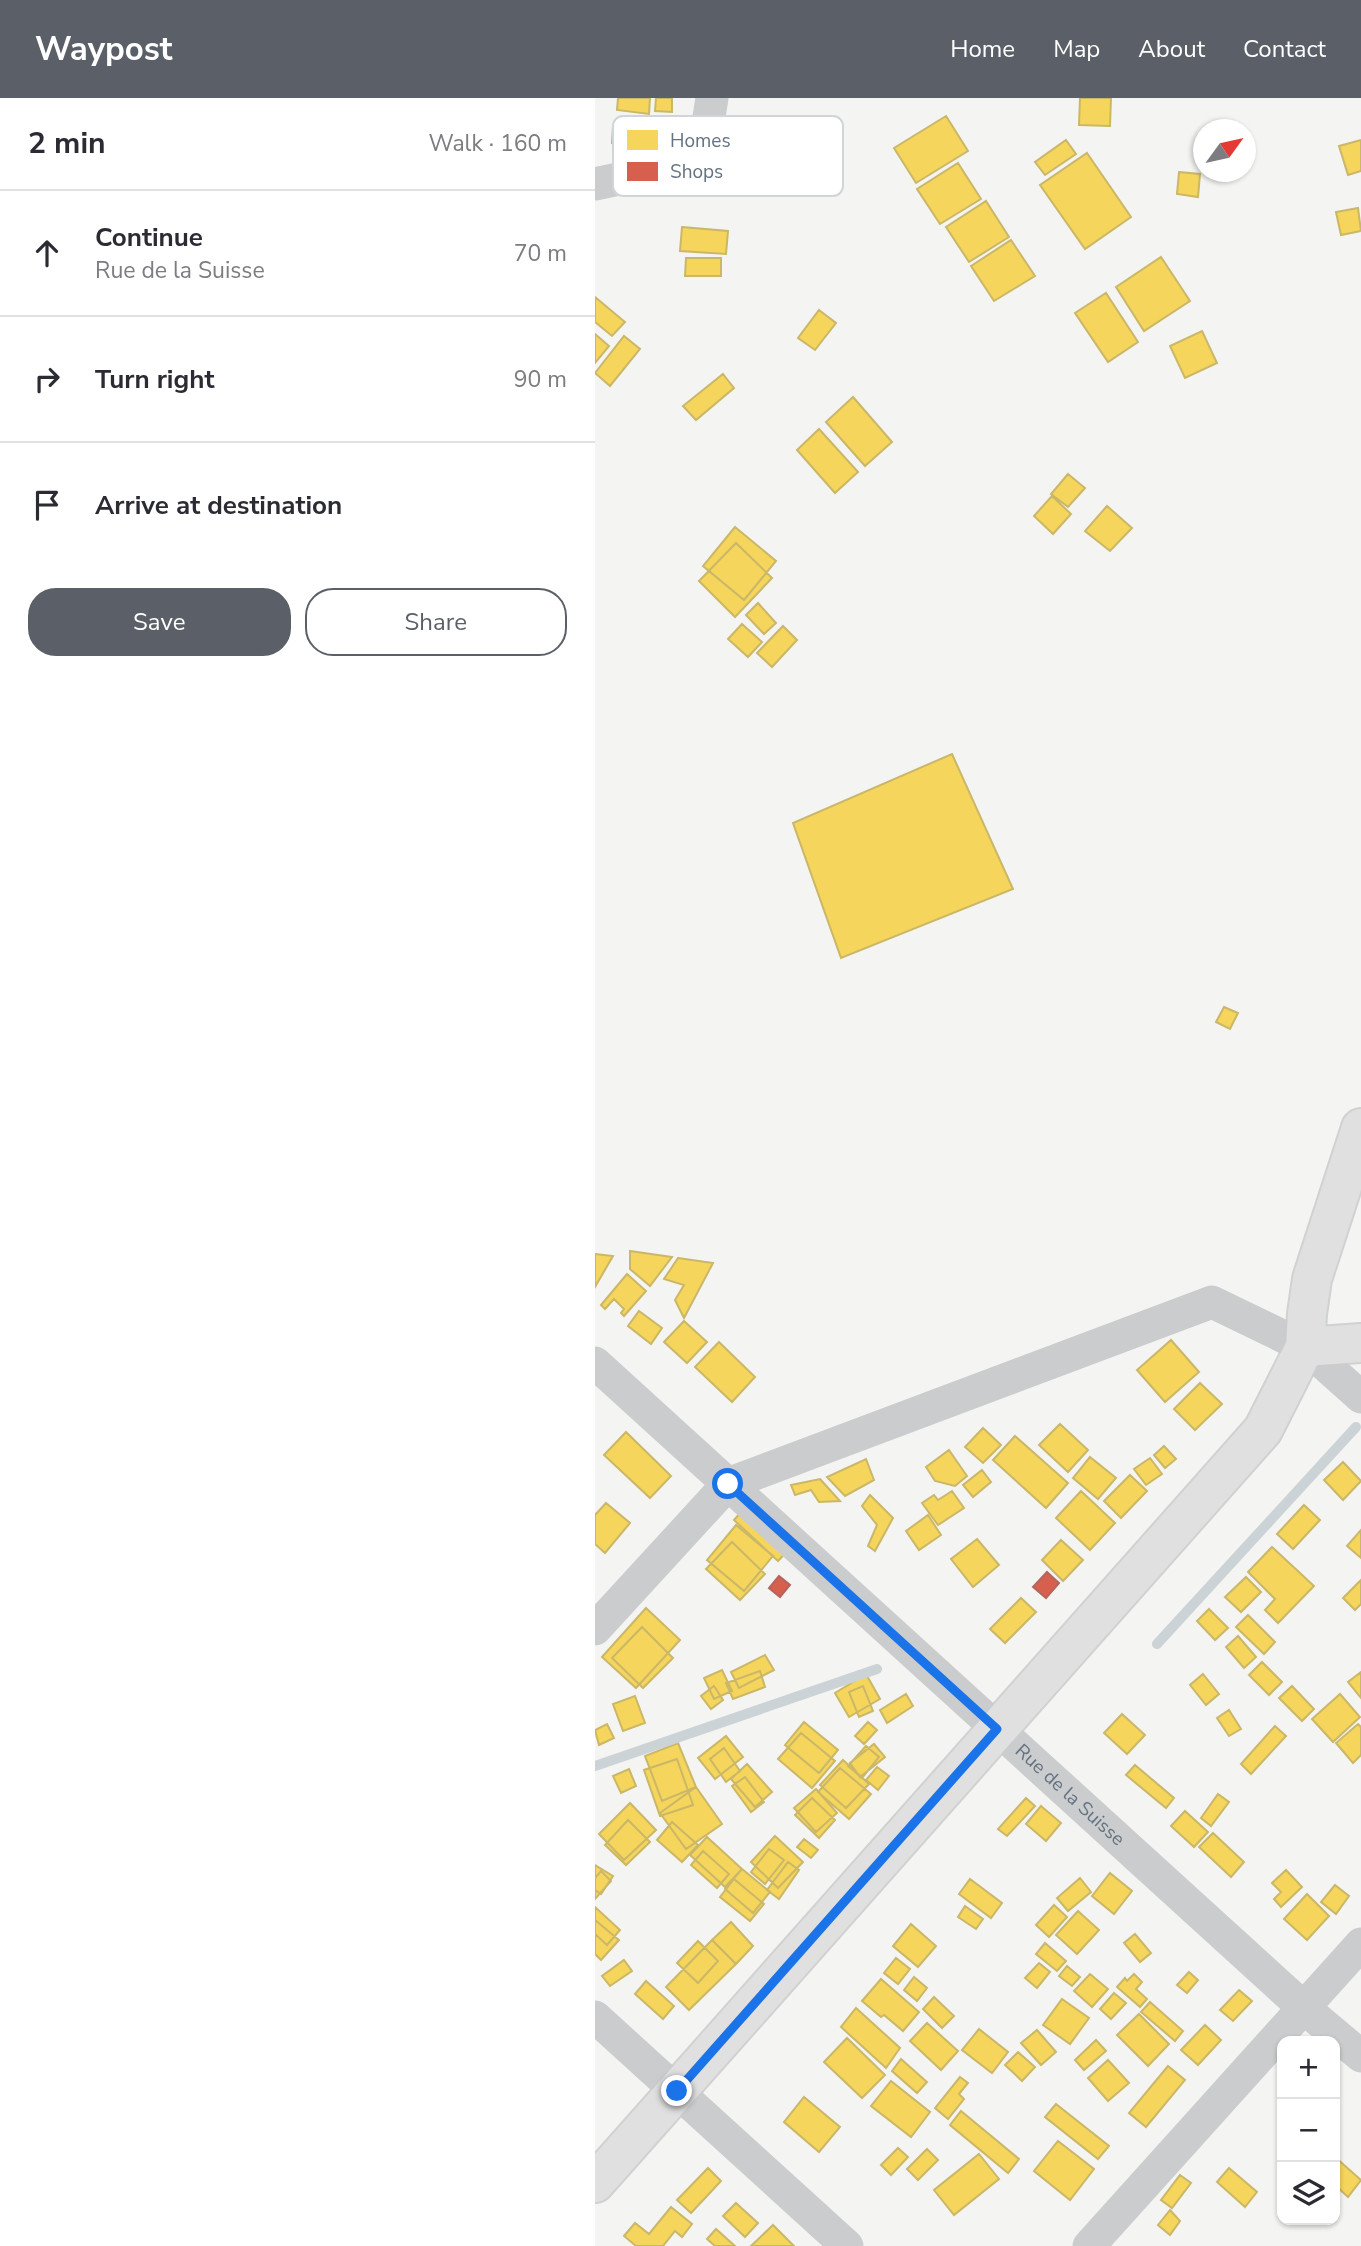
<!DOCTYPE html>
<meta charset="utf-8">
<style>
:root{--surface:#fff;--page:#f7f7f7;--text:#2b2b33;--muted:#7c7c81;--line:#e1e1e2;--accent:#5b6068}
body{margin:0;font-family:"Nunito Sans",sans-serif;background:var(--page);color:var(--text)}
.controls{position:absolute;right:21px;bottom:21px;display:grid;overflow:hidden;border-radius:14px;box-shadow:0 2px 5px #0004}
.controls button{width:63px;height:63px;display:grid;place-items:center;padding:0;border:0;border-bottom:2px solid var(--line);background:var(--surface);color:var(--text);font:35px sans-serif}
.compass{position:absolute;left:598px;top:21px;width:63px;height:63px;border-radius:50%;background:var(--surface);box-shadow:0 2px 5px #0004;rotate:57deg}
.stop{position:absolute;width:21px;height:21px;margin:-16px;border:5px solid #1a73e8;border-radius:50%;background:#fff}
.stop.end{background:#1a73e8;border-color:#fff;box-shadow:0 2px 7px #0008}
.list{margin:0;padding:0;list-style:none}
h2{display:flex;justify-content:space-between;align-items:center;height:91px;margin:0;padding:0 28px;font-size:30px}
h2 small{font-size:23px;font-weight:400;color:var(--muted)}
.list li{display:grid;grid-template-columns:46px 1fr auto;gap:21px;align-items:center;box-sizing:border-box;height:126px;padding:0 28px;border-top:2px solid var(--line)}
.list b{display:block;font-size:26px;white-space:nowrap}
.list p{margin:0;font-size:23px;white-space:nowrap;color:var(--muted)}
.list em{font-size:23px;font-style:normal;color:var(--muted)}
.actions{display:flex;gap:14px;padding:21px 28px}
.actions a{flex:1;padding:16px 0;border:2px solid var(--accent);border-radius:28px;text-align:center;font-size:24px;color:var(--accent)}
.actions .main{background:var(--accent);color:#fff}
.icon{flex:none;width:38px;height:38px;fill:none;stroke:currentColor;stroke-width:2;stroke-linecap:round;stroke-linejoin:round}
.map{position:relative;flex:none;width:766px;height:2148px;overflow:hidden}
header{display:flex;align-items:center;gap:42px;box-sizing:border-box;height:98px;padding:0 35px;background:var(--accent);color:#fff}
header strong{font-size:33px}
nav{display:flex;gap:38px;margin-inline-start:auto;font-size:24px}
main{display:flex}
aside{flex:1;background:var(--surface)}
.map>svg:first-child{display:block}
</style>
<header>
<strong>Waypost</strong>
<nav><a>Home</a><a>Map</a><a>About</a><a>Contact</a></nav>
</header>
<main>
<aside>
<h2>2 min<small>Walk · 160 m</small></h2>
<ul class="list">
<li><svg class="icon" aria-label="ahead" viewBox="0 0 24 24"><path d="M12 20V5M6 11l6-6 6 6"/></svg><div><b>Continue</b><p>Rue de la Suisse</p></div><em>70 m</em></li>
<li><svg class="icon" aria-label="right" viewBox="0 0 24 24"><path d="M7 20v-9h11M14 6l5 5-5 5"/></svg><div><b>Turn right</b></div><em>90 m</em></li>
<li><svg class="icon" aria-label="arrive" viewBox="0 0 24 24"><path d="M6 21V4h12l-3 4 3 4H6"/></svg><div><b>Arrive at destination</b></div></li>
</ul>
<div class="actions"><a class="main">Save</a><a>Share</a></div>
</aside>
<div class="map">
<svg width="766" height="2148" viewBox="0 0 766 2148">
<rect width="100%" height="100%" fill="#f4f4f2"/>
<path fill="#f6d55c" stroke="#cab767" stroke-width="2" d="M 23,0 L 55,0 L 54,16 L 22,12 Z
M 61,0 L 77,0 L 77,14 L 60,13 Z
M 485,0 L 516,0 L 515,28 L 484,27 Z
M 351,18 L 373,53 L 321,85 L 299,50 Z
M 18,28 L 57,31 L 56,48 L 17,45 Z
M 471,42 L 481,56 L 450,77 L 440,64 Z
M 766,42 L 766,73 L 753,77 L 744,48 Z
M 492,55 L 536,119 L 490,151 L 445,87 Z
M 363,65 L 386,101 L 345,126 L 322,91 Z
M 584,74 L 605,76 L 603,99 L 582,96 Z
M 391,103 L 414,139 L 374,164 L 351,129 Z
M 763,110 L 766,133 L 746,137 L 741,114 Z
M 87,129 L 133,133 L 131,156 L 85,153 Z
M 416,142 L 440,178 L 399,203 L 376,168 Z
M 566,159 L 595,203 L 549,233 L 521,189 Z
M 91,160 L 126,160 L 126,178 L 90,178 Z
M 511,195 L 543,244 L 513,264 L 480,215 Z
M 0,199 L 30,224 L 17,238 L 0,224 Z
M 224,212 L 241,225 L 220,252 L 203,240 Z
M 607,233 L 622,265 L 590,280 L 575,248 Z
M 0,236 L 14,248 L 0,265 Z
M 29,238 L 45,251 L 15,288 L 0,275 Z
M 128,276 L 139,290 L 101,322 L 88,308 Z
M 258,299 L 297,344 L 270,368 L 231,324 Z
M 224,331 L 263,374 L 240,395 L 202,352 Z
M 473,376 L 490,390 L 473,409 L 456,396 Z
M 457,398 L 476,416 L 458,436 L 439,418 Z
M 512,408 L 537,430 L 515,453 L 490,433 Z
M 140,429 L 181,463 L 149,502 L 108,468 Z
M 141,445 L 177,480 L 140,519 L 104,483 Z
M 163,505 L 181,525 L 169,536 L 151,517 Z
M 147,526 L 167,544 L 153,559 L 133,541 Z
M 188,528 L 202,542 L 177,569 L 162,555 Z
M 357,656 L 418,791 L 246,860 L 198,725 Z
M 629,909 L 643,915 L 635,931 L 621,924 Z
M 35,1153 L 77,1159 L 55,1188 L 35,1171 Z
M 0,1156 L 18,1158 L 0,1189 Z
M 83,1160 L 118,1165 L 89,1220 L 80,1202 L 89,1187 L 69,1181 Z
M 32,1176 L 51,1193 L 29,1218 L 26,1215 L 29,1211 L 19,1201 L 10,1211 L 6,1207 Z
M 44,1213 L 67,1230 L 56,1246 L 33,1228 Z
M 89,1223 L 112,1244 L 92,1265 L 69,1244 Z
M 576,1242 L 604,1274 L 570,1304 L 542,1272 Z
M 124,1244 L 160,1279 L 137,1304 L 100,1269 Z
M 605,1285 L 627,1306 L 600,1332 L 579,1311 Z
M 465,1326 L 493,1352 L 473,1374 L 444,1347 Z
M 388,1330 L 406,1347 L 388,1365 L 370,1349 Z
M 31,1334 L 76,1378 L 55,1400 L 9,1357 Z
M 420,1338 L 473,1385 L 451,1410 L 398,1362 Z
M 569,1348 L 581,1361 L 570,1370 L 559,1357 Z
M 354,1352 L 372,1378 L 360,1388 L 340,1383 L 331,1369 Z
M 495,1359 L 521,1380 L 503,1401 L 478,1380 Z
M 555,1360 L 567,1376 L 551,1387 L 539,1371 Z
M 271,1361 L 279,1382 L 250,1398 L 232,1379 Z
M 748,1364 L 766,1383 L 748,1402 L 729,1382 Z
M 387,1372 L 396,1384 L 378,1399 L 368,1387 Z
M 535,1377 L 552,1393 L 526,1420 L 509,1403 Z
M 225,1381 L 245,1403 L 224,1404 L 216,1392 L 200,1397 L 196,1387 Z
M 357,1393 L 369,1410 L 343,1427 L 327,1405 L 339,1397 L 343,1402 Z
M 486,1393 L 520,1425 L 495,1452 L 461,1420 Z
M 275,1397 L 298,1420 L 280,1453 L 273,1448 L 282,1427 L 267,1408 Z
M 11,1405 L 35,1425 L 10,1455 L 0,1446 L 0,1417 Z
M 154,1405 L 198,1447 L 183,1463 L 139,1422 Z
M 709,1407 L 725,1422 L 698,1451 L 682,1436 Z
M 333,1417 L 346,1437 L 324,1452 L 311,1433 Z
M 141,1427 L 178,1458 L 149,1493 L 112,1462 Z
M 766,1432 L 766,1460 L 752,1448 Z
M 382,1441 L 404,1467 L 378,1489 L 356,1461 Z
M 466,1442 L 488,1462 L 468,1483 L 447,1462 Z
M 137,1444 L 170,1476 L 145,1502 L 111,1471 Z
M 677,1449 L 719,1488 L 683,1525 L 670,1512 L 680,1501 L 653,1474 Z
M 651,1479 L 666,1494 L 646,1514 L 630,1499 Z
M 766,1482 L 766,1506 L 760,1512 L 748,1500 Z
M 426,1500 L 441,1514 L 410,1545 L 395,1531 Z
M 51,1510 L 85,1542 L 41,1590 L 7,1559 Z
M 614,1511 L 633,1530 L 620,1542 L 602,1523 Z
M 653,1517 L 680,1544 L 669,1556 L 641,1529 Z
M 47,1529 L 78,1560 L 48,1590 L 17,1560 Z
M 643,1538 L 661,1559 L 649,1570 L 631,1549 Z
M 170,1557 L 179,1572 L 144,1590 L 136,1574 Z
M 667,1564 L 687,1584 L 674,1597 L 654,1577 Z
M 127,1572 L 137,1593 L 119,1601 L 109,1580 Z
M 165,1573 L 170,1589 L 138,1601 L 131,1585 Z
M 766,1574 L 766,1600 L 753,1584 Z
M 271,1576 L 285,1601 L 254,1619 L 240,1595 Z
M 608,1576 L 624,1596 L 611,1607 L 595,1587 Z
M 119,1588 L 128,1602 L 116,1611 L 106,1598 Z
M 268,1588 L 278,1613 L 264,1619 L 254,1594 Z
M 697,1588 L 719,1611 L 707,1623 L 684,1600 Z
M 311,1596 L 318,1608 L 292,1625 L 285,1612 Z
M 745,1596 L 765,1619 L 738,1644 L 717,1621 Z
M 40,1598 L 50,1625 L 28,1633 L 18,1606 Z
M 634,1612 L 646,1631 L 634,1638 L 622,1620 Z
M 527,1616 L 550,1637 L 532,1656 L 509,1635 Z
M 209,1624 L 243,1652 L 224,1675 L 190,1647 Z
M 273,1624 L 282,1632 L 269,1646 L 260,1638 Z
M 12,1626 L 19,1640 L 4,1647 L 0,1632 Z
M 763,1626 L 766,1629 L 766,1657 L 758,1665 L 741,1645 Z
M 680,1628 L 691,1638 L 656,1676 L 646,1666 Z
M 206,1635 L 240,1663 L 217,1690 L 183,1661 Z
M 131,1638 L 148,1659 L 120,1681 L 103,1660 Z
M 83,1645 L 101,1689 L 67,1703 L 50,1658 Z
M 279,1646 L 290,1659 L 265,1679 L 255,1665 Z
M 271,1648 L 284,1659 L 267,1680 L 253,1668 Z
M 129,1650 L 145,1673 L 131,1684 L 115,1661 Z
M 82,1661 L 98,1707 L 65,1718 L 49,1672 Z
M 248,1662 L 274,1686 L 251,1710 L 225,1687 Z
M 152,1666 L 177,1694 L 160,1709 L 136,1681 Z
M 540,1667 L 579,1700 L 571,1710 L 531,1677 Z
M 282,1669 L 294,1678 L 283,1692 L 271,1682 Z
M 245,1670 L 276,1696 L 254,1721 L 223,1694 Z
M 34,1671 L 41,1688 L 26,1695 L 18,1678 Z
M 150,1679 L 169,1704 L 156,1714 L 137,1688 Z
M 101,1689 L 127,1726 L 91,1751 L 65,1715 Z
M 221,1691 L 242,1715 L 221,1734 L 199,1710 Z
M 623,1696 L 634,1704 L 616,1728 L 606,1720 Z
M 217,1700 L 240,1722 L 224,1740 L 200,1717 Z
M 431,1700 L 440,1708 L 412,1738 L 403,1731 Z
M 35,1705 L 61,1732 L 29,1762 L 4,1736 Z
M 446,1708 L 466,1725 L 451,1743 L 431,1726 Z
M 590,1713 L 613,1734 L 599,1749 L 576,1728 Z
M 33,1722 L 55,1744 L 31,1767 L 10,1747 Z
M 77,1724 L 103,1747 L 87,1764 L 62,1742 Z
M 618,1735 L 649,1764 L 636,1779 L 604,1749 Z
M 180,1738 L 208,1764 L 183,1790 L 156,1764 Z
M 112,1739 L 147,1771 L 130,1789 L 95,1757 Z
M 209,1741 L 223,1752 L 216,1760 L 202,1749 Z
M 174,1751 L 189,1762 L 170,1786 L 156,1774 Z
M 108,1753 L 134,1776 L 122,1790 L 96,1767 Z
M 193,1764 L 204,1772 L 184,1801 L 172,1792 Z
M 0,1767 L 18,1778 L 6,1796 L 0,1792 Z
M 147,1771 L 175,1794 L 158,1815 L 130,1791 Z
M 691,1772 L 707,1789 L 686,1809 L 679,1801 L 686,1794 L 677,1785 Z
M 6,1773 L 16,1783 L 0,1801 L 0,1780 Z
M 515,1775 L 537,1793 L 519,1816 L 497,1798 Z
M 485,1780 L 496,1794 L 473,1813 L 462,1800 Z
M 139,1781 L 169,1806 L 155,1823 L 125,1799 Z
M 375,1781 L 407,1805 L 396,1820 L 364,1796 Z
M 740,1787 L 754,1798 L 741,1816 L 726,1804 Z
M 712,1796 L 734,1818 L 712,1842 L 689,1821 Z
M 459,1807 L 472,1819 L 454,1839 L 441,1827 Z
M 370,1808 L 388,1821 L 381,1831 L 363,1819 Z
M 0,1809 L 25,1832 L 12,1847 L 0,1836 Z
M 483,1813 L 504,1832 L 482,1856 L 461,1837 Z
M 0,1822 L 24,1842 L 6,1862 L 0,1856 Z
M 136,1824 L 158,1848 L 141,1866 L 117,1842 Z
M 316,1826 L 341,1848 L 323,1869 L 298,1848 Z
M 540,1836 L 556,1855 L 545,1864 L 529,1845 Z
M 117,1842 L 141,1866 L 94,1912 L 71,1889 Z
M 103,1843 L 123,1863 L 103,1885 L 82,1865 Z
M 450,1845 L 471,1863 L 462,1873 L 441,1856 Z
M 301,1860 L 315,1871 L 303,1886 L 289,1875 Z
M 29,1862 L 37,1873 L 15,1888 L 7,1878 Z
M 444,1865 L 455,1874 L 442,1890 L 430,1880 Z
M 472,1868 L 485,1879 L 477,1888 L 464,1878 Z
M 594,1874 L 603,1882 L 592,1895 L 582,1887 Z
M 495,1876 L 513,1891 L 497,1909 L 479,1893 Z
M 539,1876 L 547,1884 L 541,1891 L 552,1901 L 545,1909 L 522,1889 L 530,1880 L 532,1883 Z
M 319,1879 L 332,1890 L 322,1903 L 309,1892 Z
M 286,1881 L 324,1914 L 308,1933 L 289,1917 L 286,1919 L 267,1903 Z
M 51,1883 L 79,1908 L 68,1921 L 40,1896 Z
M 644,1892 L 657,1903 L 638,1923 L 625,1912 Z
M 519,1895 L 531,1905 L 516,1921 L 505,1911 Z
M 339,1899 L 359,1918 L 347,1930 L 328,1911 Z
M 467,1901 L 494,1920 L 475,1946 L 448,1927 Z
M 555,1904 L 588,1933 L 580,1943 L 546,1914 Z
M 261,1910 L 305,1950 L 291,1970 L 246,1929 Z
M 544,1916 L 574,1946 L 553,1968 L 522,1937 Z
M 332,1925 L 363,1953 L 346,1972 L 315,1943 Z
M 610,1927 L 626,1942 L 603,1967 L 586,1952 Z
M 384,1931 L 413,1954 L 397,1975 L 367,1952 Z
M 442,1932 L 461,1954 L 446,1967 L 426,1945 Z
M 252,1940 L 290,1977 L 267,2000 L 229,1964 Z
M 501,1942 L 511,1953 L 489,1972 L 480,1962 Z
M 423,1954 L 440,1969 L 427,1983 L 410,1967 Z
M 306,1961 L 332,1984 L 322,1995 L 297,1973 Z
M 513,1962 L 534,1985 L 513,2003 L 493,1980 Z
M 573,1968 L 590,1982 L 551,2029 L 534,2015 Z
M 365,1979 L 373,1985 L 364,1996 L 369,2001 L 353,2021 L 340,2010 Z
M 296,1983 L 335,2014 L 316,2039 L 276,2008 Z
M 209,1999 L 245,2029 L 224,2054 L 189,2024 Z
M 461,2006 L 514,2048 L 503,2061 L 450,2019 Z
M 366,2013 L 424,2061 L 413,2075 L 355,2027 Z
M 463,2043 L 499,2071 L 475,2102 L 439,2073 Z
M 303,2050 L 313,2059 L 296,2077 L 286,2067 Z
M 332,2051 L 343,2062 L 323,2082 L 312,2071 Z
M 384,2056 L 404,2081 L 359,2117 L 339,2092 Z
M 740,2059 L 766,2082 L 753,2099 L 740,2087 Z
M 113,2070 L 126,2083 L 96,2115 L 82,2102 Z
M 634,2070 L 662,2094 L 650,2109 L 622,2084 Z
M 585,2077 L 596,2085 L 577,2110 L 566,2102 Z
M 141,2105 L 163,2125 L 150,2139 L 128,2118 Z
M 76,2109 L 97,2126 L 87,2139 L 80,2133 L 68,2148 L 41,2148 L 29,2138 L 40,2125 L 54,2136 Z
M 575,2112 L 585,2123 L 575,2137 L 563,2127 Z
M 178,2127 L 199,2148 L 156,2148 Z
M 121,2131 L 140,2148 L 120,2148 L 112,2141 Z"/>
<path fill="#d6604d" stroke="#b4655d" stroke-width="2" d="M 452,1474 L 464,1485 L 451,1500 L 438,1489 Z
M 184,1478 L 195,1487 L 185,1499 L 174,1490 Z"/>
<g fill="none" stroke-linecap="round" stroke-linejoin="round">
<path stroke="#ccd3d6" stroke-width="10" d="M 562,1546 L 761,1329
M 0,1668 L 282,1571"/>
<g stroke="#d0d2d2" stroke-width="42">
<path id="secondary" d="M 710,1249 L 766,1245
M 0,2085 L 668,1332 L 710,1249 L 712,1216 L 717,1181 L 766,1030"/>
</g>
<g stroke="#cbcccd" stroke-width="33">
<path d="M 0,86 L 107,63 L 117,0"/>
<path id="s1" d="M 0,1265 L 709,1910 L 766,1958"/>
<path d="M 0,1531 L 133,1386 L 617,1204 L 710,1249 L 766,1299"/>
<path d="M 0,1919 L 252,2148"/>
<path d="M 494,2148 L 766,1846"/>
</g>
<use href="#secondary" stroke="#e0e0e0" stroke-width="38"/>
</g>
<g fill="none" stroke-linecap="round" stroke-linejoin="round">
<path stroke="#1a73e8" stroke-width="9" d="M 82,1993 L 402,1631 L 133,1386"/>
</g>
<g text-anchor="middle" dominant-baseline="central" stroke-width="7" stroke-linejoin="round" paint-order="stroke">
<g font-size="19" fill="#647282" stroke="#fff">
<text stroke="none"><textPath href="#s1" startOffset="642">Rue de la Suisse</textPath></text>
</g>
</g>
<rect x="18" y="18" width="230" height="80" rx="10" fill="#fff" stroke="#d0d5da" stroke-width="2"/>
<rect x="32" y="32" width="31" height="20" fill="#f6d55c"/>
<rect x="32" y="64" width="31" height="19" fill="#d6604d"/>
<g font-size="19" fill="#647282">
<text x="75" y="49">Homes</text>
<text x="75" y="80">Shops</text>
</g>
</svg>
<div class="controls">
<button>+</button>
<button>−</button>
<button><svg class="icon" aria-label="layers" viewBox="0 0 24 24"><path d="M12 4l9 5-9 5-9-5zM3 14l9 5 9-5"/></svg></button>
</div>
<svg class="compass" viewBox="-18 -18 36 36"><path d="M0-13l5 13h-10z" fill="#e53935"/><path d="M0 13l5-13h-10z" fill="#7c7c81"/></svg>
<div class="stop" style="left:133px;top:1386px"></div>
<div class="stop end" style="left:82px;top:1993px"></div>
</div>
</main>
